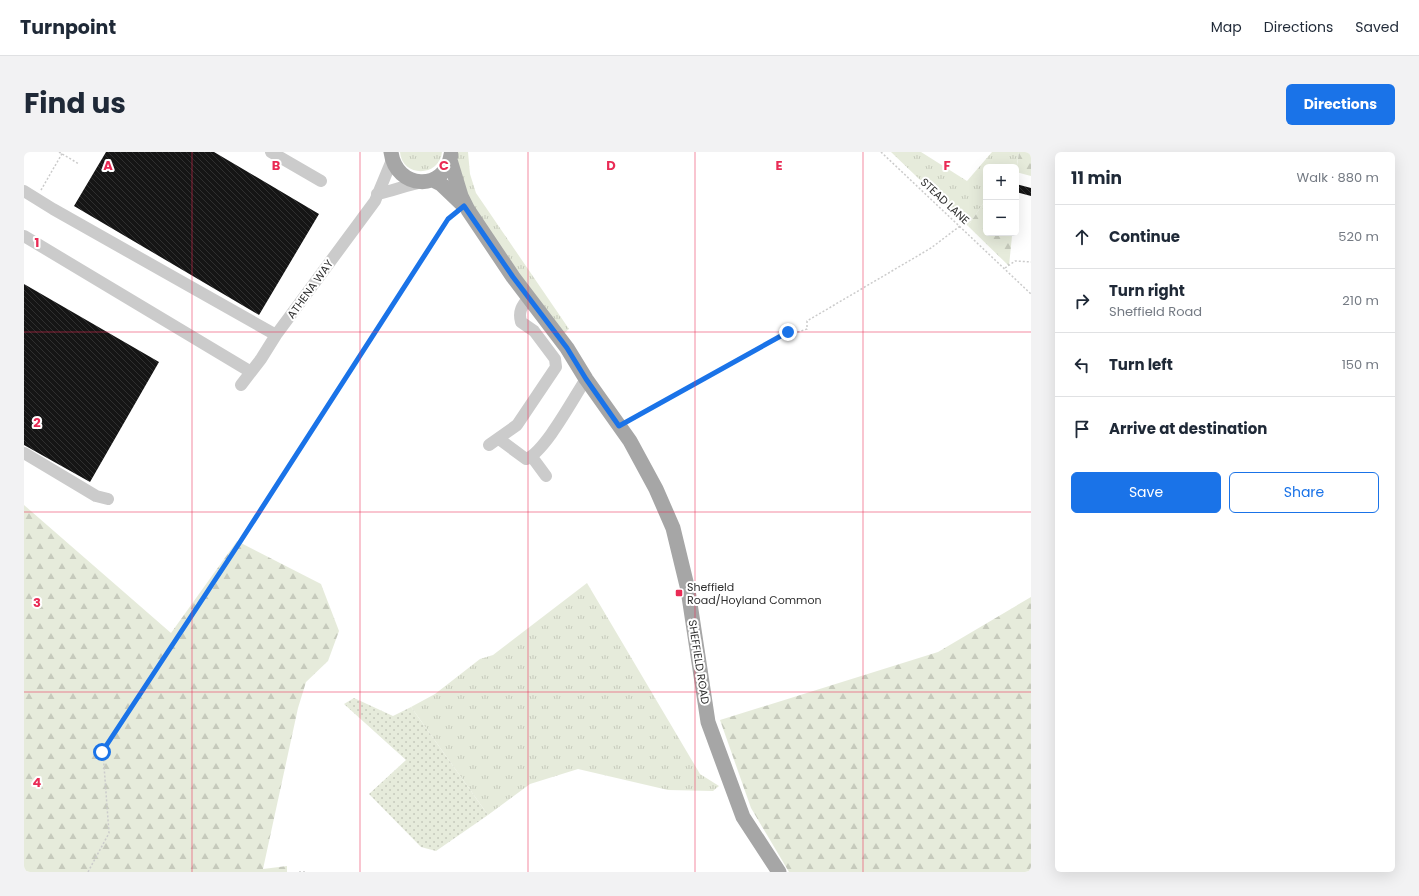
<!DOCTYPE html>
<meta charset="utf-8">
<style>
:root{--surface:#fff;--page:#f2f2f3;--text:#1f2937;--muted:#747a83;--line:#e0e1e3;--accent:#1a73e8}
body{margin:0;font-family:Poppins,sans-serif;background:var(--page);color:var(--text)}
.controls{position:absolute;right:12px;top:12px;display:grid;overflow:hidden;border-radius:6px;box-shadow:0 4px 16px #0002}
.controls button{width:36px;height:36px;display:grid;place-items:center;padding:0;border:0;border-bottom:1px solid var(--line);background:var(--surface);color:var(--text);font:20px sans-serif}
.stop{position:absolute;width:12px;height:12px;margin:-9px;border:3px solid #1a73e8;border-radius:50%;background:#fff}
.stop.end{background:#1a73e8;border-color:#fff;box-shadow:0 1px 4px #0008}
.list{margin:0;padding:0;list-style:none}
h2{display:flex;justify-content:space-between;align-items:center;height:52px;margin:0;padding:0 16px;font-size:17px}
h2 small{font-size:13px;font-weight:400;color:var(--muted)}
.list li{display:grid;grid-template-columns:26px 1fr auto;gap:12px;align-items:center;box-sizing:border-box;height:64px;padding:0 16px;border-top:1px solid var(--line)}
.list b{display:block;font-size:15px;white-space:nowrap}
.list p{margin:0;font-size:13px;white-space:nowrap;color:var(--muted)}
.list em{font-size:13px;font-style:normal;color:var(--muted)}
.actions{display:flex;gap:8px;padding:12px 16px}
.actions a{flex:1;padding:9px 0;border:1px solid var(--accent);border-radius:6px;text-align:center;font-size:14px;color:var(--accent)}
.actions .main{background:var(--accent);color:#fff}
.icon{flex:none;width:22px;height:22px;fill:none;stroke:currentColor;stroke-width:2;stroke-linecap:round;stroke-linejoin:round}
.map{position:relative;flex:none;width:1007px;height:720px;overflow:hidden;border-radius:6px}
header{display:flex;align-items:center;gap:24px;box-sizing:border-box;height:56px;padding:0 20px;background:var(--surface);border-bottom:1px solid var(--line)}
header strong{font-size:19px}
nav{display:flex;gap:22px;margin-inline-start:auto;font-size:14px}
.intro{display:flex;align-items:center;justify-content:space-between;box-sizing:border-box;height:96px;padding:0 24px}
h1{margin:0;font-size:28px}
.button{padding:10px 18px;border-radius:6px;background:var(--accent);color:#fff;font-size:14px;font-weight:700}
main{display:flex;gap:24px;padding:0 24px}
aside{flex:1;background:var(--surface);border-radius:6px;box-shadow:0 4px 16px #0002}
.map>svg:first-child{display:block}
</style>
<header>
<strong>Turnpoint</strong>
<nav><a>Map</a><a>Directions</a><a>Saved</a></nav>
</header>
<div class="intro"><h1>Find us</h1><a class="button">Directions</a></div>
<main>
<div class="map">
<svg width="1007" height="720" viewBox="0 0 1007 720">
<defs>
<pattern id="grass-tufts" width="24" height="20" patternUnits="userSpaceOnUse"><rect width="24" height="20" fill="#e6ebdb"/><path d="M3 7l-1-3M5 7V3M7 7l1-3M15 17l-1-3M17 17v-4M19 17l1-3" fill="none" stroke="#c6cabc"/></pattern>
<pattern id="forest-firs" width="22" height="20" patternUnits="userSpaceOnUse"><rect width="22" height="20" fill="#e6ebdb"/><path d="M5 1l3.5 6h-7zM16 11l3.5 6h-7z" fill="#c6cabc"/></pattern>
<pattern id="garden-dots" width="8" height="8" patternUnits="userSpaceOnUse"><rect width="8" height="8" fill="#e6ebdb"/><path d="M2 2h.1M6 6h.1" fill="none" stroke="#c6cabc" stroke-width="1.8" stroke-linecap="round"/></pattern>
<pattern id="building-back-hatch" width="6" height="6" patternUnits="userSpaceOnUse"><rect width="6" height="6" fill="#151515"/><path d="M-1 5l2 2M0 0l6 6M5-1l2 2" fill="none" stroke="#2f2f2f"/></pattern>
</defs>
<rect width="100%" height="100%" fill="#fff"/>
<path fill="url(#grass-tufts)" d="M 376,0 L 418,0 C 416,25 378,26 376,0 Z
M 434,0 L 444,0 L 446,22 L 452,41 L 545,177 L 539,182 L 444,52 L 433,13 Z
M 867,0 L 897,0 L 943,29 L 968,0 L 995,0 L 992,18 L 992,15 L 962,15 L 962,47 L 944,74 Z
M 563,431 L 676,622 L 695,634 L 689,639 L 644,638 L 554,617 L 506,632 L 464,663 L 387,555 L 411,542 L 456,507 L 469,503 Z"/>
<path fill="url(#forest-firs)" d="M 995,0 L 1007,0 L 1007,24 L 992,20 Z
M 962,47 L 962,81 L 986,81 L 988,84 L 985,114 L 944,74 Z
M 0,353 L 147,481 L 213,389 L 297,432 L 315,479 L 304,509 L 282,530 L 274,556 L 239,717 L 263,714 L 263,720 L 0,720 Z
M 1007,445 L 1007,720 L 765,720 L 727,656 L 696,568 L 914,500 Z"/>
<path fill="url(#garden-dots)" d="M 330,546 L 369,564 L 387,555 L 464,663 L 412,699 L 397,695 L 345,642 L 382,608 L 320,552 Z"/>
<path fill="url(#building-back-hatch)" d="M 82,0 L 190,0 L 295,62 L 235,163 L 50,54 Z
M 992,32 L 1007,36 L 1007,44 L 992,40 Z
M 0,132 L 135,210 L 66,330 L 0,293 Z"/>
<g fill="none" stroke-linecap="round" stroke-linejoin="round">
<path stroke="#cbcbcb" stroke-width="1.5" stroke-dasharray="2 2" stroke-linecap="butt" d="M 35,0 L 55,12
M 857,0 L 1007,142
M 17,38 L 39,0
M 981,116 L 991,109 L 1007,110
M 605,269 L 764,180 L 771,181 L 783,177 L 783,169 L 907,96 L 936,74
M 64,720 L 85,681 L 79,600 L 216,390 L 424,67 L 431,61
M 275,720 L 283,720"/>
<path stroke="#cbcbcb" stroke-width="12" d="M 247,0 L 297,29
M 0,39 L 29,57 L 252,183
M 353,42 C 369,39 382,33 398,30
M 0,84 L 227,220
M 217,233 L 237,207 L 252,183 L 351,49 L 368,8
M 475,287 L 502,307 C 521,300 550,245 562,227
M 465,293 L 493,273 L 532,215 L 531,207 L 510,179 L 497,170 C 494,159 498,154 505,145
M 0,301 L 72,344 L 84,347
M 508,305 L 522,324"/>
<path stroke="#a6a6a6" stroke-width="15" d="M 367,0 C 372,38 421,40 427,3
M 426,8 L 437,44 L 444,58 L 489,125 L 543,196 L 562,227 L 606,289 L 632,337 L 649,376 L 664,438 L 684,570 L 719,665 L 755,720
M 409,28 L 417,32 L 439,53"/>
</g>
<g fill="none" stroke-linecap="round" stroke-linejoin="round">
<path stroke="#1a73e8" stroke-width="5" d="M 78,600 L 216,390 L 424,67 L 440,54 L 489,125 L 543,196 L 562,227 L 595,274 L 764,180"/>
</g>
<path fill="none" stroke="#e92b55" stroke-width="1" stroke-opacity="0.55" d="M 168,0 L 168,720M 336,0 L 336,720M 504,0 L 504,720M 671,0 L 671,720M 839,0 L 839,720M 0,180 L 1007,180M 0,360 L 1007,360M 0,540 L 1007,540"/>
<rect fill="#e92b55" stroke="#fff" stroke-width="1.5" x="651" y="437" width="8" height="8" rx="2"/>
<g text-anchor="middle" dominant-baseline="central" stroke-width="4" stroke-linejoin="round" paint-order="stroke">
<g font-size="11" fill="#2e2e2e" stroke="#fff">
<text transform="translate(921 49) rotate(43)">STEAD LANE</text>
<text transform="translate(286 137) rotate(-54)">ATHENA WAY</text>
<text transform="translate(675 510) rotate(81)">SHEFFIELD ROAD</text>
</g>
<g font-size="11" fill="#2e2e2e" stroke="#fff" text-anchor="start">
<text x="663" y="435">Sheffield<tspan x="663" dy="13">Road/Hoyland Common</tspan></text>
</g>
</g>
<g font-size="13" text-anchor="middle" font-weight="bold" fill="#e92b55" stroke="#fff" stroke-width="4" stroke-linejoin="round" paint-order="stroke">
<text x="84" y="18">A</text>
<text x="252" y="18">B</text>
<text x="420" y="18">C</text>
<text x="587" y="18">D</text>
<text x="755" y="18">E</text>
<text x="923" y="18">F</text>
<text x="13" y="95">1</text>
<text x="13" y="275">2</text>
<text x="13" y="455">3</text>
<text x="13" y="635">4</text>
</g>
</svg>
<div class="controls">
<button>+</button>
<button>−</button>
</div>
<div class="stop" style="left:78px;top:600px"></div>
<div class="stop end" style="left:764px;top:180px"></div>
</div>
<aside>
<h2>11 min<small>Walk · 880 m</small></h2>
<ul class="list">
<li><svg class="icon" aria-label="ahead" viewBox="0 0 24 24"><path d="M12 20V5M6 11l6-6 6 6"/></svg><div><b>Continue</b></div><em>520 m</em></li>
<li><svg class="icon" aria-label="right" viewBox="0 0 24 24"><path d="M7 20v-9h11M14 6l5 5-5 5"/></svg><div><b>Turn right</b><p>Sheffield Road</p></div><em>210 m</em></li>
<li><svg class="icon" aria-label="left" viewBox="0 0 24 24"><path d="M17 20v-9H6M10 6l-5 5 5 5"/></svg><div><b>Turn left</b></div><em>150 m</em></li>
<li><svg class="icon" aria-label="arrive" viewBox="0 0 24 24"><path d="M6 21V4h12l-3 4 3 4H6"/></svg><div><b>Arrive at destination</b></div></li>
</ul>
<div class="actions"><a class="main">Save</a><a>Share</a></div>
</aside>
</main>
